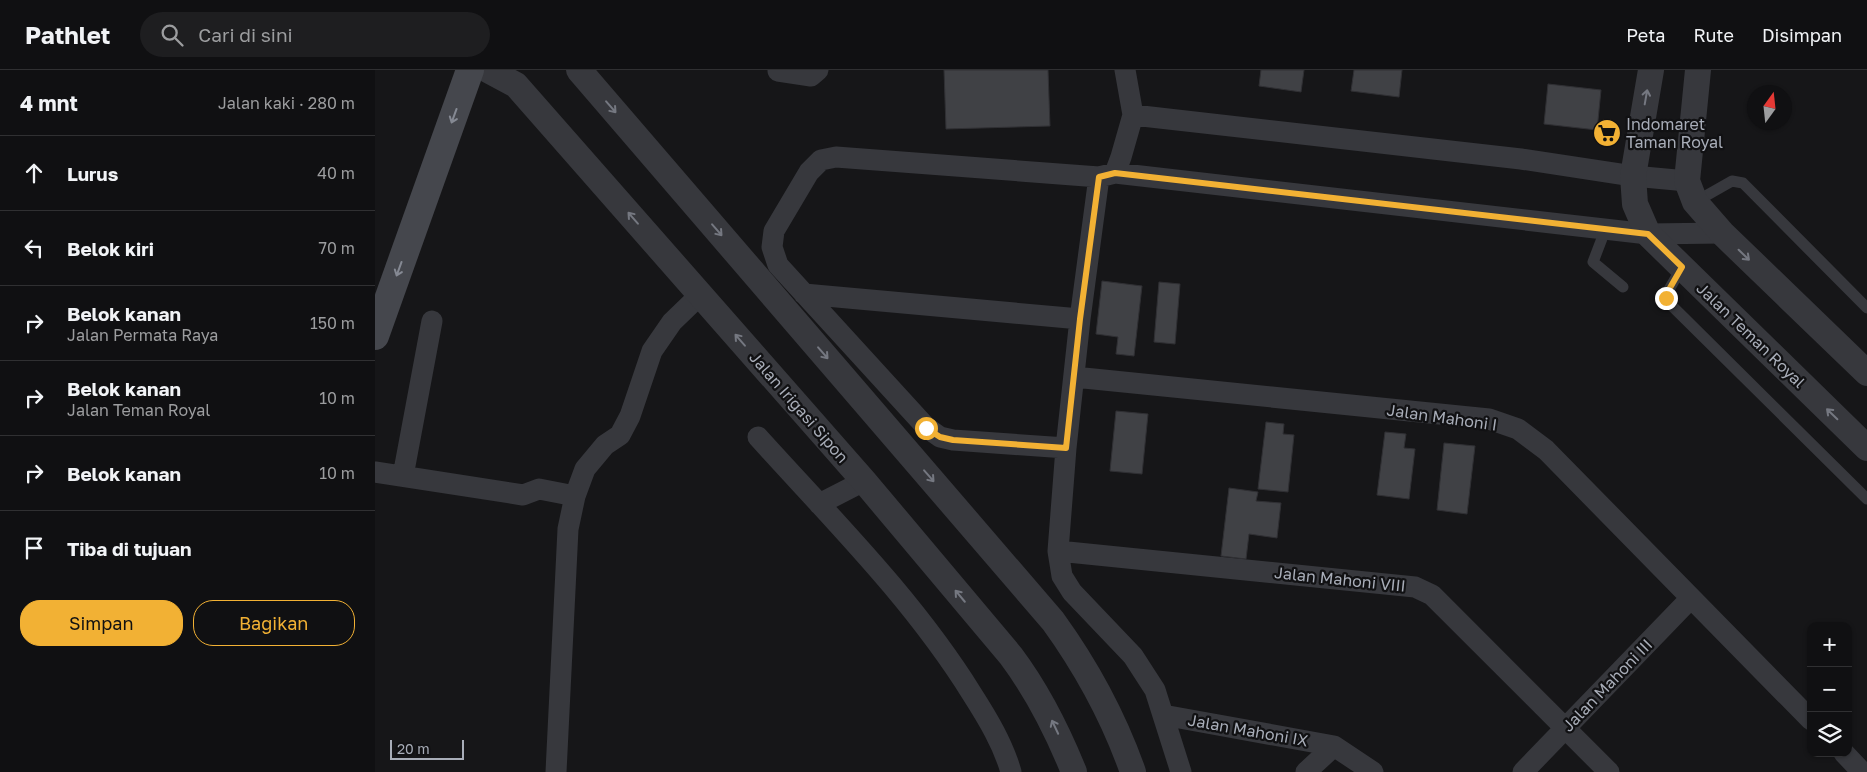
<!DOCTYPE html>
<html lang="id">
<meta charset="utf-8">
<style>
:root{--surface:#101012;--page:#1e1e20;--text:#f1f3f6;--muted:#9c9d9f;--line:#303032;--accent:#f2b134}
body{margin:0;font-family:"Golos Text",sans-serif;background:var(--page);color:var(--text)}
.controls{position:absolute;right:15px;bottom:15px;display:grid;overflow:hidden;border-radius:10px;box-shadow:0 1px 4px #0004}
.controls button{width:45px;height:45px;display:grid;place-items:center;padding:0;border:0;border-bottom:1px solid var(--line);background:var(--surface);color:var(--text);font:25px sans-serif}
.compass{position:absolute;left:1372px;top:15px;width:45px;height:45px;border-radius:50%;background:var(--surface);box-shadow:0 1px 4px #0004;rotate:15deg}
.scale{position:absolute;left:15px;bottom:12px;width:74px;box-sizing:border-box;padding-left:5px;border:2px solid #a8adb8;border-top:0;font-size:14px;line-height:18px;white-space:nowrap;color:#a8adb8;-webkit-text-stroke:4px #111113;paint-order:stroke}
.stop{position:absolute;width:15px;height:15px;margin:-11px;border:4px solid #f2b134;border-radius:50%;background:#fff}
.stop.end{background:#f2b134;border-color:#fff;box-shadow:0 1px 5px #0008}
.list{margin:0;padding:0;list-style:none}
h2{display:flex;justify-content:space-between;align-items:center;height:65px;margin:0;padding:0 20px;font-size:21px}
h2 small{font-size:16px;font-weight:400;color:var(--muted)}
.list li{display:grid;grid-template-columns:32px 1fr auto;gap:15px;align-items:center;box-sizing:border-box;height:75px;padding:0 20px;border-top:1px solid var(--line)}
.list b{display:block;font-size:19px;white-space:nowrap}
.list p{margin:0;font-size:16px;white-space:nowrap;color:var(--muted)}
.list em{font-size:16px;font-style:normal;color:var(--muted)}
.actions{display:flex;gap:10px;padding:15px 20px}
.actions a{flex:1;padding:11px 0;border:1px solid var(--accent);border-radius:20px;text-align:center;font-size:18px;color:var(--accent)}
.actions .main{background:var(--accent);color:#111}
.icon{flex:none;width:28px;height:28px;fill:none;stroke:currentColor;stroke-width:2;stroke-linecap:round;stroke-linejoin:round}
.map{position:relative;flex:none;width:1492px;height:702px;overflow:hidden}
header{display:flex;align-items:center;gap:30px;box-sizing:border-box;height:70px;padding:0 25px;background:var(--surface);border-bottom:1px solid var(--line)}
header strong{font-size:24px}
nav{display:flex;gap:28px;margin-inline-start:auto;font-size:18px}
.search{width:350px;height:45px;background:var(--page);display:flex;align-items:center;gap:12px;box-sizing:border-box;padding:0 18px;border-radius:28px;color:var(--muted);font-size:19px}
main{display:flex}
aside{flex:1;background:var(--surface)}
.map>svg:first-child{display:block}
</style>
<header>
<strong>Pathlet</strong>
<div class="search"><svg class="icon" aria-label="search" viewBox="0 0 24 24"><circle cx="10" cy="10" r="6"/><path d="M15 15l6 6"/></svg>Cari di sini</div>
<nav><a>Peta</a><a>Rute</a><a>Disimpan</a></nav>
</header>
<main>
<aside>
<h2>4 mnt<small>Jalan kaki · 280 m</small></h2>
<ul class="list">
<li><svg class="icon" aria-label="ahead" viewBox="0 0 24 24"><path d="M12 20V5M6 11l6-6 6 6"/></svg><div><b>Lurus</b></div><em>40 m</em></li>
<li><svg class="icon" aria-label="left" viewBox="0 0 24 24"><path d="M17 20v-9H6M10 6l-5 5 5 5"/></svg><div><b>Belok kiri</b></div><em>70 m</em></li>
<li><svg class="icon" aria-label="right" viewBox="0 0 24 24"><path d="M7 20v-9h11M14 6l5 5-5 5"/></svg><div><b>Belok kanan</b><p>Jalan Permata Raya</p></div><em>150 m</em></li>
<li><svg class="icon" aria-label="right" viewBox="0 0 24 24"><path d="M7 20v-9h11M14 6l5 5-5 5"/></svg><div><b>Belok kanan</b><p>Jalan Teman Royal</p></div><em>10 m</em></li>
<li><svg class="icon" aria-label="right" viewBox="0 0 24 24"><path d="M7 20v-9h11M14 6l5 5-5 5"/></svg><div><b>Belok kanan</b></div><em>10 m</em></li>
<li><svg class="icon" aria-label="arrive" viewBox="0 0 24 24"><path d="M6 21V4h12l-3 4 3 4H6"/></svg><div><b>Tiba di tujuan</b></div></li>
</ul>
<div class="actions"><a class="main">Simpan</a><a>Bagikan</a></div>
</aside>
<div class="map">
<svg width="1492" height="702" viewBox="0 0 1492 702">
<rect width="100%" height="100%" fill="#161618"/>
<path fill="#404145" stroke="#303034" d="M 569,0 L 673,0 L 675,56 L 571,59 Z
M 886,0 L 929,0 L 926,22 L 884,16 Z
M 979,0 L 1027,0 L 1024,27 L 976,21 Z
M 1173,14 L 1226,20 L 1222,60 L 1169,54 Z
M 727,211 L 767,216 L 759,286 L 741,284 L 743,267 L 721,264 Z
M 784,212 L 805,214 L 800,274 L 779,272 Z
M 741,341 L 773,344 L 767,404 L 735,401 Z
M 891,352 L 909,354 L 908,364 L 919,365 L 913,422 L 883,419 Z
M 1010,362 L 1031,364 L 1029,378 L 1040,379 L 1034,429 L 1002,425 Z
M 1069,373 L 1100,376 L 1092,444 L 1062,440 Z
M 854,418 L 883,422 L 881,431 L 906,433 L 902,468 L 874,464 L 871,489 L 846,486 Z"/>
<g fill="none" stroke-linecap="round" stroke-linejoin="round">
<path stroke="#37383d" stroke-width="11" d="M 1320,132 L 1357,111 L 1368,113 L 1492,238
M 1231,158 L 1218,192 L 1248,217
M 1307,197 L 1292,223 L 1292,231 L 1492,429"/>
<path stroke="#37383d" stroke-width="21" d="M 750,0 L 758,45
M 403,1 L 436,6 L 443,0
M 740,103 L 746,87 L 758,45 L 1146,89 L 1258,106 L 1312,111
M 724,107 L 705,249 L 691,378 L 683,481 L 687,506 L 697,522 L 758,586 L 780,620 L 806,702
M 429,224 L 705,249
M 699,307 L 1114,349 L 1143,359 L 1171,380 L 1436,650
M 383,367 C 457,449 538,529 597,624 C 613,649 628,674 636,702
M 691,378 L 578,370 L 565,367 L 551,357 L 403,195 L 397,177 L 399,161 L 434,102 L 446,90 L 461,87 L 724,107 L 740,103 L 1273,164 L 1347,163
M 0,402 L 148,425 L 164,419 L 200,426
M 28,406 L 57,251
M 444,434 L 489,411
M 683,481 L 1040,517 L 1057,525 L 1234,702
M 788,645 L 959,676 L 998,702
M 1469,683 L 1487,702
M 181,702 L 193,459 L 200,426 L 210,399 L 230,375 L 245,365 L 255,346 L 277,281 L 297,252 L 326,224
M 931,702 L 959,676
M 1148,702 L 1316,528"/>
<path stroke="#37383d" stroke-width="26" d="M 113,0 L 141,15 L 489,411 L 636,586 C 663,622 682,660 699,702
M 204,0 L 678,551 C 712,598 739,648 758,702
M 1276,0 L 1258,106 L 1260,134 L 1273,164 L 1492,378
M 1323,0 L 1312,111 L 1320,132 L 1347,163 L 1492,303"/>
<path stroke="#45474d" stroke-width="28" d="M 0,266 L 95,0"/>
</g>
<defs><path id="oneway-shaft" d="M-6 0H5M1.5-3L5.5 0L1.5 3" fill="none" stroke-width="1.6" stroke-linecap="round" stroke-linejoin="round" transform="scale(1.25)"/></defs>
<g stroke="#757881">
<use href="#oneway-shaft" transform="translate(1271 27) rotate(-80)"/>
<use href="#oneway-shaft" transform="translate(236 37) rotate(49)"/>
<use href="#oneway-shaft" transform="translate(258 148) rotate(-131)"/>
<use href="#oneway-shaft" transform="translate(342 160) rotate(49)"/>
<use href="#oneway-shaft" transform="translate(1369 185) rotate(44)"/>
<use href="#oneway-shaft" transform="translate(365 270) rotate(-131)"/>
<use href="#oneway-shaft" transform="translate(448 283) rotate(49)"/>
<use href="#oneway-shaft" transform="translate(1457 344) rotate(-136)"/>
<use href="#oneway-shaft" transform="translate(554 406) rotate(49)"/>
<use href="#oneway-shaft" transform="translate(585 526) rotate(-130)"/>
<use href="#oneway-shaft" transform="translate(680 657) rotate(-115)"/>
</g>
<g stroke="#858993">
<use href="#oneway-shaft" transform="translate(79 46) rotate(110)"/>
<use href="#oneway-shaft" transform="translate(24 199) rotate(110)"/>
</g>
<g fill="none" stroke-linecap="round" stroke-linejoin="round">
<path stroke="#f2b134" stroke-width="6" d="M 551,358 L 565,367 L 578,370 L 691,378 L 705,249 L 724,107 L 740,103 L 1273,164 L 1307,197 L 1292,223 L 1291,228"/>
</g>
<defs>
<g id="supermarket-disc" transform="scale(1.4375)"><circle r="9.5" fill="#f2b134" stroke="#111113"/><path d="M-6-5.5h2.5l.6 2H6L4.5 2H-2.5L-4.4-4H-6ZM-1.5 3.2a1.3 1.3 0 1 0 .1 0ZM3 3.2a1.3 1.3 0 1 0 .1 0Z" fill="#111"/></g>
</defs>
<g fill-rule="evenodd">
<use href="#supermarket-disc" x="1232" y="63"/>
</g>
<g text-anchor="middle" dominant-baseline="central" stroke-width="4.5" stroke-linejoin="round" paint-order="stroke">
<g font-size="16" fill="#a8adb8" stroke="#111113" text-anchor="start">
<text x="1251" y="54">Indomaret<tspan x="1251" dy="18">Taman Royal</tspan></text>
</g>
<g font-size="16" fill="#a8adb8" stroke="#111113">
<text transform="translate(1376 265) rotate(44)">Jalan Teman Royal</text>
<text transform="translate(424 337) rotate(49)">Jalan Irigasi Sipon</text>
<text transform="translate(1067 347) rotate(8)">Jalan Mahoni I</text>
<text transform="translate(965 509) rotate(6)">Jalan Mahoni VIII</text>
<text transform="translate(1232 615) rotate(-46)">Jalan Mahoni III</text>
<text transform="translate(873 660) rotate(10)">Jalan Mahoni IX</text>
</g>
</g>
</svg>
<div class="controls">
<button>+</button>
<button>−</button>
<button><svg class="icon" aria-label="layers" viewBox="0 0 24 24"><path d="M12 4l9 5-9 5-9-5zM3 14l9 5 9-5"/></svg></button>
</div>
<svg class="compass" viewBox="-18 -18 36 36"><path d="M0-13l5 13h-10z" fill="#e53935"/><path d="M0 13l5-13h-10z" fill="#9c9d9f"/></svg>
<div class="scale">20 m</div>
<div class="stop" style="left:551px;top:358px"></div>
<div class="stop end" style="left:1291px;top:228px"></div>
</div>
</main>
